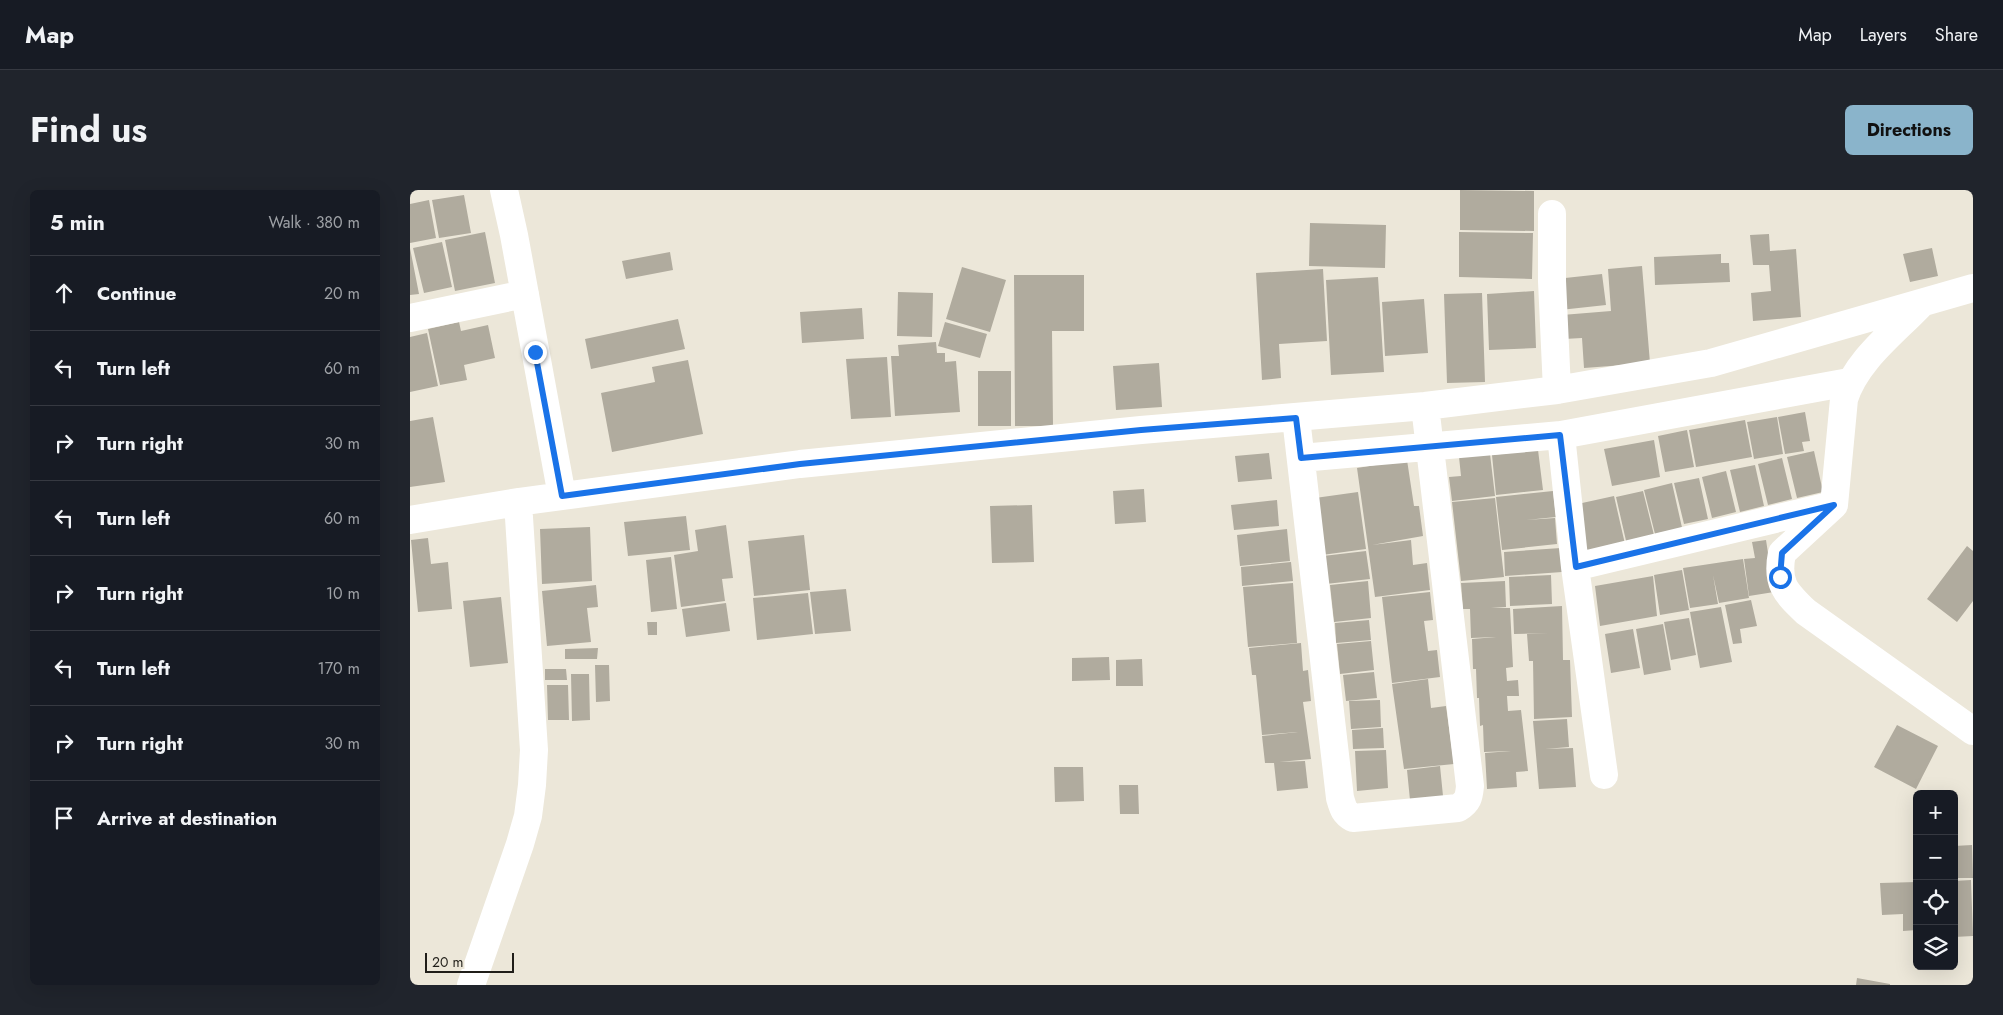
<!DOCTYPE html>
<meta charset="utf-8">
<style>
:root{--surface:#171b24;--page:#20242c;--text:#f1f3f6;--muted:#9ea1a6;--line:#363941;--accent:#8ab4cb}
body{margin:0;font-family:Jost,sans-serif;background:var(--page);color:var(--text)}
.controls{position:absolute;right:15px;bottom:15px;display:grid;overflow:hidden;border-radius:8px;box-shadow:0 5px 20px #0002}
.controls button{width:45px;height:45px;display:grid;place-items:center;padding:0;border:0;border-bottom:1px solid var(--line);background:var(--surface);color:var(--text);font:25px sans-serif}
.scale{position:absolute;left:15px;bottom:12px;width:89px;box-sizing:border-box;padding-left:5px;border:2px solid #201e19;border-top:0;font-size:14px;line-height:18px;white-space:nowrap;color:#201e19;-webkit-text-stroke:4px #ece7d9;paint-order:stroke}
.stop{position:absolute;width:15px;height:15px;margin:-11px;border:4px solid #1a73e8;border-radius:50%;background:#fff}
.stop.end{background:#1a73e8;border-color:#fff;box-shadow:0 1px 5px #0008}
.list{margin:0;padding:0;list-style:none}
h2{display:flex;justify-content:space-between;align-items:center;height:65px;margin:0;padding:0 20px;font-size:21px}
h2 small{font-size:16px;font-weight:400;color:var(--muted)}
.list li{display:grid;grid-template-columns:32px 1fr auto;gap:15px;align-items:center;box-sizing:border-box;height:75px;padding:0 20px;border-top:1px solid var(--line)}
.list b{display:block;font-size:19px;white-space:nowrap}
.list em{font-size:16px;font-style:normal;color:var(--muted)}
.icon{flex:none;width:28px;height:28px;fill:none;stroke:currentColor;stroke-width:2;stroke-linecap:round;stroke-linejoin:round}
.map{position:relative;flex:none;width:1563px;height:795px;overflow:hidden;border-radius:8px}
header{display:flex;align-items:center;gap:30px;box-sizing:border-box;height:70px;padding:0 25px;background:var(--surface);border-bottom:1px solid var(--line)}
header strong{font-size:24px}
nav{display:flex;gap:28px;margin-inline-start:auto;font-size:18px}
.intro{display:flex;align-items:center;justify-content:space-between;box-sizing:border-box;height:120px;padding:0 30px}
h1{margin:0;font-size:35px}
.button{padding:12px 22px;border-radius:8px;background:var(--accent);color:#111;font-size:18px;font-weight:700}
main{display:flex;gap:30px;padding:0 30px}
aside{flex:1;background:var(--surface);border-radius:8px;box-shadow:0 5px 20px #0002}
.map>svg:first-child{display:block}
</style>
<header>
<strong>Map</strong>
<nav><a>Map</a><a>Layers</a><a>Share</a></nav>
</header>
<div class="intro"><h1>Find us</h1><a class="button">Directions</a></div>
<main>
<aside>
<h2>5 min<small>Walk · 380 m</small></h2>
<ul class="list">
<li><svg class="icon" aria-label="ahead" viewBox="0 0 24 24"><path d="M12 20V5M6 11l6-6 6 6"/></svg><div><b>Continue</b></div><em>20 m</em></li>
<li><svg class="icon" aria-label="left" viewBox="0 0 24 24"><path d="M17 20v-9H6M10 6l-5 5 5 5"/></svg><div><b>Turn left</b></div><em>60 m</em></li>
<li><svg class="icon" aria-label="right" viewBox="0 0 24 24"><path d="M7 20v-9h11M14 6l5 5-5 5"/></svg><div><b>Turn right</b></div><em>30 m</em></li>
<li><svg class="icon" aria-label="left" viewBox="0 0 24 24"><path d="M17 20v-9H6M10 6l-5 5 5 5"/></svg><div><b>Turn left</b></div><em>60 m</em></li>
<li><svg class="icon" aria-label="right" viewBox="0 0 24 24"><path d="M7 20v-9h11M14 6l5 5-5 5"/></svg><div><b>Turn right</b></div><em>10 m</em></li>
<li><svg class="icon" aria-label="left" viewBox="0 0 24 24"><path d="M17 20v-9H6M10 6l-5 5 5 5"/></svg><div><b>Turn left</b></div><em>170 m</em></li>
<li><svg class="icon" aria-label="right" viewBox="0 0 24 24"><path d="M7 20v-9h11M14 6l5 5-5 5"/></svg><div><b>Turn right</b></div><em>30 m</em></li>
<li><svg class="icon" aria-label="arrive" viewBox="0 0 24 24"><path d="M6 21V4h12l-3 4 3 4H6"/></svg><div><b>Arrive at destination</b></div></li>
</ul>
</aside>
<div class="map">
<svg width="1563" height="795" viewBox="0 0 1563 795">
<rect width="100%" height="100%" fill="#ece7d9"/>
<path fill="#b0ab9e" d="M 1050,0 L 1124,1 L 1124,41 L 1050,40 Z
M 54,5 L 61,43 L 29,48 L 22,10 Z
M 19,10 L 26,48 L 0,53 L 0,14 Z
M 900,33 L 976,35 L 975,78 L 899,76 Z
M 75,42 L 85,93 L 45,101 L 35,50 Z
M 1049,42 L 1123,43 L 1122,89 L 1049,87 Z
M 1359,44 L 1360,61 L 1386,59 L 1391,127 L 1343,131 L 1341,103 L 1361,101 L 1359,75 L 1343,75 L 1340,45 Z
M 32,52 L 42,97 L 14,103 L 3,58 Z
M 0,58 L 9,104 L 0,105 Z
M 1522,58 L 1528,86 L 1500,92 L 1493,64 Z
M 260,62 L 263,80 L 216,89 L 212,71 Z
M 1311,64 L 1311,73 L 1319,73 L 1320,92 L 1245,95 L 1244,67 Z
M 1232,76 L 1240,173 L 1174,178 L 1172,148 L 1154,149 L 1152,125 L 1201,121 L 1198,79 Z
M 552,77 L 596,90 L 580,142 L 536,129 Z
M 913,79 L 917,151 L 869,154 L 871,188 L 852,190 L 846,83 Z
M 1192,84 L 1196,115 L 1150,120 L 1146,89 Z
M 604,85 L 674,85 L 674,141 L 642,141 L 643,236 L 605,236 Z
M 968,87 L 974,182 L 921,185 L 916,90 Z
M 1124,101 L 1126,158 L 1079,160 L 1077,104 Z
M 488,102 L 523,103 L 522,147 L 487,146 Z
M 1072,103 L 1075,192 L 1037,193 L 1034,104 Z
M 1014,109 L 1018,163 L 975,166 L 972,112 Z
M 452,118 L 454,149 L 392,153 L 390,122 Z
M 268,129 L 275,159 L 181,179 L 175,149 Z
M 49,132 L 51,141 L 78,135 L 85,168 L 54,175 L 57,190 L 30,195 L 18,139 Z
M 535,132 L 577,144 L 570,168 L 528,156 Z
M 17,143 L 28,196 L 0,202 L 0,147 Z
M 526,152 L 527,163 L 535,163 L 535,172 L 546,171 L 550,222 L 485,226 L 481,166 L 489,166 L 488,155 Z
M 477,167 L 481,227 L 441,229 L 436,169 Z
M 278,170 L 293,244 L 202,262 L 191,203 L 245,192 L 242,177 Z
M 749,173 L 752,217 L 706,220 L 703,176 Z
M 568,181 L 601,181 L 601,236 L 568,236 Z
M 1395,222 L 1400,251 L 1392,252 L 1394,261 L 1375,264 L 1368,227 Z
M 23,227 L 35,292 L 0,297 L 0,231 Z
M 1367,227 L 1373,264 L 1344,269 L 1337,232 Z
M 1335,230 L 1342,267 L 1286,277 L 1279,240 Z
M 1277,240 L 1284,277 L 1255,282 L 1248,246 Z
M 1244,250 L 1250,287 L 1202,296 L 1194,259 Z
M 1128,260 L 1133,300 L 1086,305 L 1082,265 Z
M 1404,261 L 1413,302 L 1387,308 L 1377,267 Z
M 859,263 L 862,289 L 828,292 L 825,266 Z
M 1080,264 L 1085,306 L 1042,311 L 1039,287 L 1051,286 L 1049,267 Z
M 1372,268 L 1382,309 L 1358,315 L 1348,274 Z
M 997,270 L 1004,316 L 1009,316 L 1013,346 L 962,355 L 1001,350 L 1003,375 L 1017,373 L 1020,400 L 965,407 L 947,278 Z
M 1345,275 L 1354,316 L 1330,322 L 1320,280 Z
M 1316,281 L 1326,322 L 1302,328 L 1292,287 Z
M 1289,288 L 1298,329 L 1274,334 L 1264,293 Z
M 1262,293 L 1273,342 L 1246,348 L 1234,300 Z
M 734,299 L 736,332 L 705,334 L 703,301 Z
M 1143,301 L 1146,327 L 1116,330 L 1145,328 L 1147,354 L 1092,360 L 1086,307 Z
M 1233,301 L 1245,349 L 1217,355 L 1206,307 Z
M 948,302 L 956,359 L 912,365 L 905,308 Z
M 1204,306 L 1215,354 L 1174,364 L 1163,315 Z
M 1085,308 L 1094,387 L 1051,391 L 1042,312 Z
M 867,310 L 869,336 L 824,340 L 821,315 Z
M 622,315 L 624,372 L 582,373 L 580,316 Z
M 276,326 L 280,360 L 218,366 L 214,332 Z
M 316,335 L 323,388 L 312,389 L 315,411 L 271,417 L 264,365 L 288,361 L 285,340 Z
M 180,337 L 182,391 L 132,394 L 130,339 Z
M 877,339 L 880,371 L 830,376 L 827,345 Z
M 394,345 L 400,400 L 344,406 L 338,351 Z
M 18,348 L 21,374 L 38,372 L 42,419 L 8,422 L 1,350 Z
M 1356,350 L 1364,402 L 1339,406 L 1334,369 L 1345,368 L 1342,352 Z
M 1557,356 L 1563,361 L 1563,411 L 1547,432 L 1517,409 Z
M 1151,358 L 1152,382 L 1095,386 L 1094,362 Z
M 956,361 L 960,389 L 916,394 L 913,366 Z
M 261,367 L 267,419 L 241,422 L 236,370 Z
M 1333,369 L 1339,408 L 1309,413 L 1303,385 L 1308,414 L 1280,418 L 1273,378 Z
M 881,372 L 883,391 L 832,396 L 831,377 Z
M 1272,380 L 1279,420 L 1250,425 L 1244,385 Z
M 1141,385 L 1142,414 L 1100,416 L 1099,387 Z
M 1243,386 L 1247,426 L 1190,436 L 1185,396 Z
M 958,391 L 961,428 L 924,432 L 920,395 Z
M 1095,391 L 1096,417 L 1081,418 L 1100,418 L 1103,477 L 1096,478 L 1097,491 L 1108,490 L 1109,506 L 1097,506 L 1098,521 L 1111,520 L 1118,581 L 1106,582 L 1107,597 L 1077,599 L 1075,563 L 1101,561 L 1074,562 L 1073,535 L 1070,536 L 1069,508 L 1067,508 L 1066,479 L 1063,479 L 1062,449 L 1086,447 L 1061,448 L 1060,419 L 1053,419 L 1051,393 Z
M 883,393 L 887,453 L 838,457 L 833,397 Z
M 186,395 L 188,417 L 177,418 L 181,452 L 137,456 L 132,401 Z
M 436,399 L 441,441 L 405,444 L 400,402 Z
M 1020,402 L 1023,430 L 1014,431 L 1018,461 L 1027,460 L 1030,487 L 982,493 L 972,407 Z
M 398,403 L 403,444 L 347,450 L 343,408 Z
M 91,407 L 98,473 L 60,477 L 53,411 Z
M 1341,410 L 1347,436 L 1330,439 L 1332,453 L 1323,454 L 1315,415 Z
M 316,413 L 320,441 L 276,447 L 272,419 Z
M 1152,416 L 1153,470 L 1160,470 L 1162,527 L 1124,529 L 1123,471 L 1119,471 L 1117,444 L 1139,443 L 1104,444 L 1103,419 Z
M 1311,417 L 1322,472 L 1290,478 L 1280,422 Z
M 1279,428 L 1286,465 L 1261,470 L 1254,432 Z
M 959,430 L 961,450 L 926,453 L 925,433 Z
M 237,432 L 247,432 L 247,445 L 238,445 Z
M 1253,434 L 1261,480 L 1234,485 L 1226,439 Z
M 1223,439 L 1230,478 L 1201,483 L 1195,444 Z
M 961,451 L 964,480 L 930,484 L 927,454 Z
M 891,453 L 893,481 L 898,480 L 901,511 L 893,512 L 901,569 L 869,572 L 895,571 L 898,598 L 867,601 L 864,573 L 855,573 L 852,546 L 888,542 L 852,545 L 846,485 L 842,485 L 839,458 Z
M 188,458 L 187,469 L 155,469 L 155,459 Z
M 699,467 L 700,490 L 662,491 L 662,468 Z
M 732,469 L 733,496 L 706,496 L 706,470 Z
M 185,475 L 199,475 L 200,511 L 186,512 Z
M 135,479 L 156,479 L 157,490 L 135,490 Z
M 964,482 L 967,508 L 936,511 L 933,485 Z
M 161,484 L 179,484 L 180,530 L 162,531 Z
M 1018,489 L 1021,518 L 1036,516 L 1044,574 L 994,579 L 982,494 Z
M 137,495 L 158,495 L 159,530 L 138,530 Z
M 970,510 L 971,537 L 941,539 L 939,511 Z
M 1157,529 L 1159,557 L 1135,559 L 1163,558 L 1166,597 L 1129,599 L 1123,531 Z
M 1487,535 L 1528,556 L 1506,599 L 1464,577 Z
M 973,538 L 974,558 L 943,559 L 942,540 Z
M 976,560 L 978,598 L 947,601 L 945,561 Z
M 1030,576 L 1033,606 L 1000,610 L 997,580 Z
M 644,577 L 673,577 L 674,611 L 645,612 Z
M 709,595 L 728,595 L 729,624 L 710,624 Z
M 1562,655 L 1563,688 L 1544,688 L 1544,656 Z
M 1561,690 L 1563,746 L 1544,747 L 1544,691 Z
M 1507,692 L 1507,740 L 1493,741 L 1493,724 L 1472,725 L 1470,693 Z
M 1447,788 L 1480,794 L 1480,795 L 1446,795 Z"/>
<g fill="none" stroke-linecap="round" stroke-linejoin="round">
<path stroke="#fff" stroke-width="28" d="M 94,0 L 104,45 L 152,306
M 1142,24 L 1142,91 L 1147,200
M 1509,116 C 1482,144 1446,171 1434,209 L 1424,315 L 1372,363 C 1366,393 1375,402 1396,422 L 1563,541
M 0,128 L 115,104
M 886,228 L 930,608 C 933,618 934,623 943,628 L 1048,618 C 1058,612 1059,607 1060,596 L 1015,216
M 1151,245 L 1165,377 L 1423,315
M 891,268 L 1151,245 L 1439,192
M 0,330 L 108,312 L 390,274 L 731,240 L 1015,216 L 1147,200 L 1301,173 L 1563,98
M 1165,377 L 1194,585
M 61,795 L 110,654 L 118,626 L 122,595 L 124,560 L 108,312"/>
</g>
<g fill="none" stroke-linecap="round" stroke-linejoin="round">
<path stroke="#1a73e8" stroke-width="6" d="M 125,162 L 152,306 L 390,274 L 731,240 L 886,228 L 891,268 L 1150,245 L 1166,377 L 1424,315 L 1372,363 L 1370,387"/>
</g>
</svg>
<div class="controls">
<button>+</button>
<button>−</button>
<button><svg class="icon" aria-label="locate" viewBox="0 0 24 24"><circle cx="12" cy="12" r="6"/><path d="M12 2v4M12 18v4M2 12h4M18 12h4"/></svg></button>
<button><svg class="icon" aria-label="layers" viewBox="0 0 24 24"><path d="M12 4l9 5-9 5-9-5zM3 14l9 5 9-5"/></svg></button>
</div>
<div class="scale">20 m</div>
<div class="stop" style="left:1370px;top:387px"></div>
<div class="stop end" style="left:125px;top:162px"></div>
</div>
</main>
